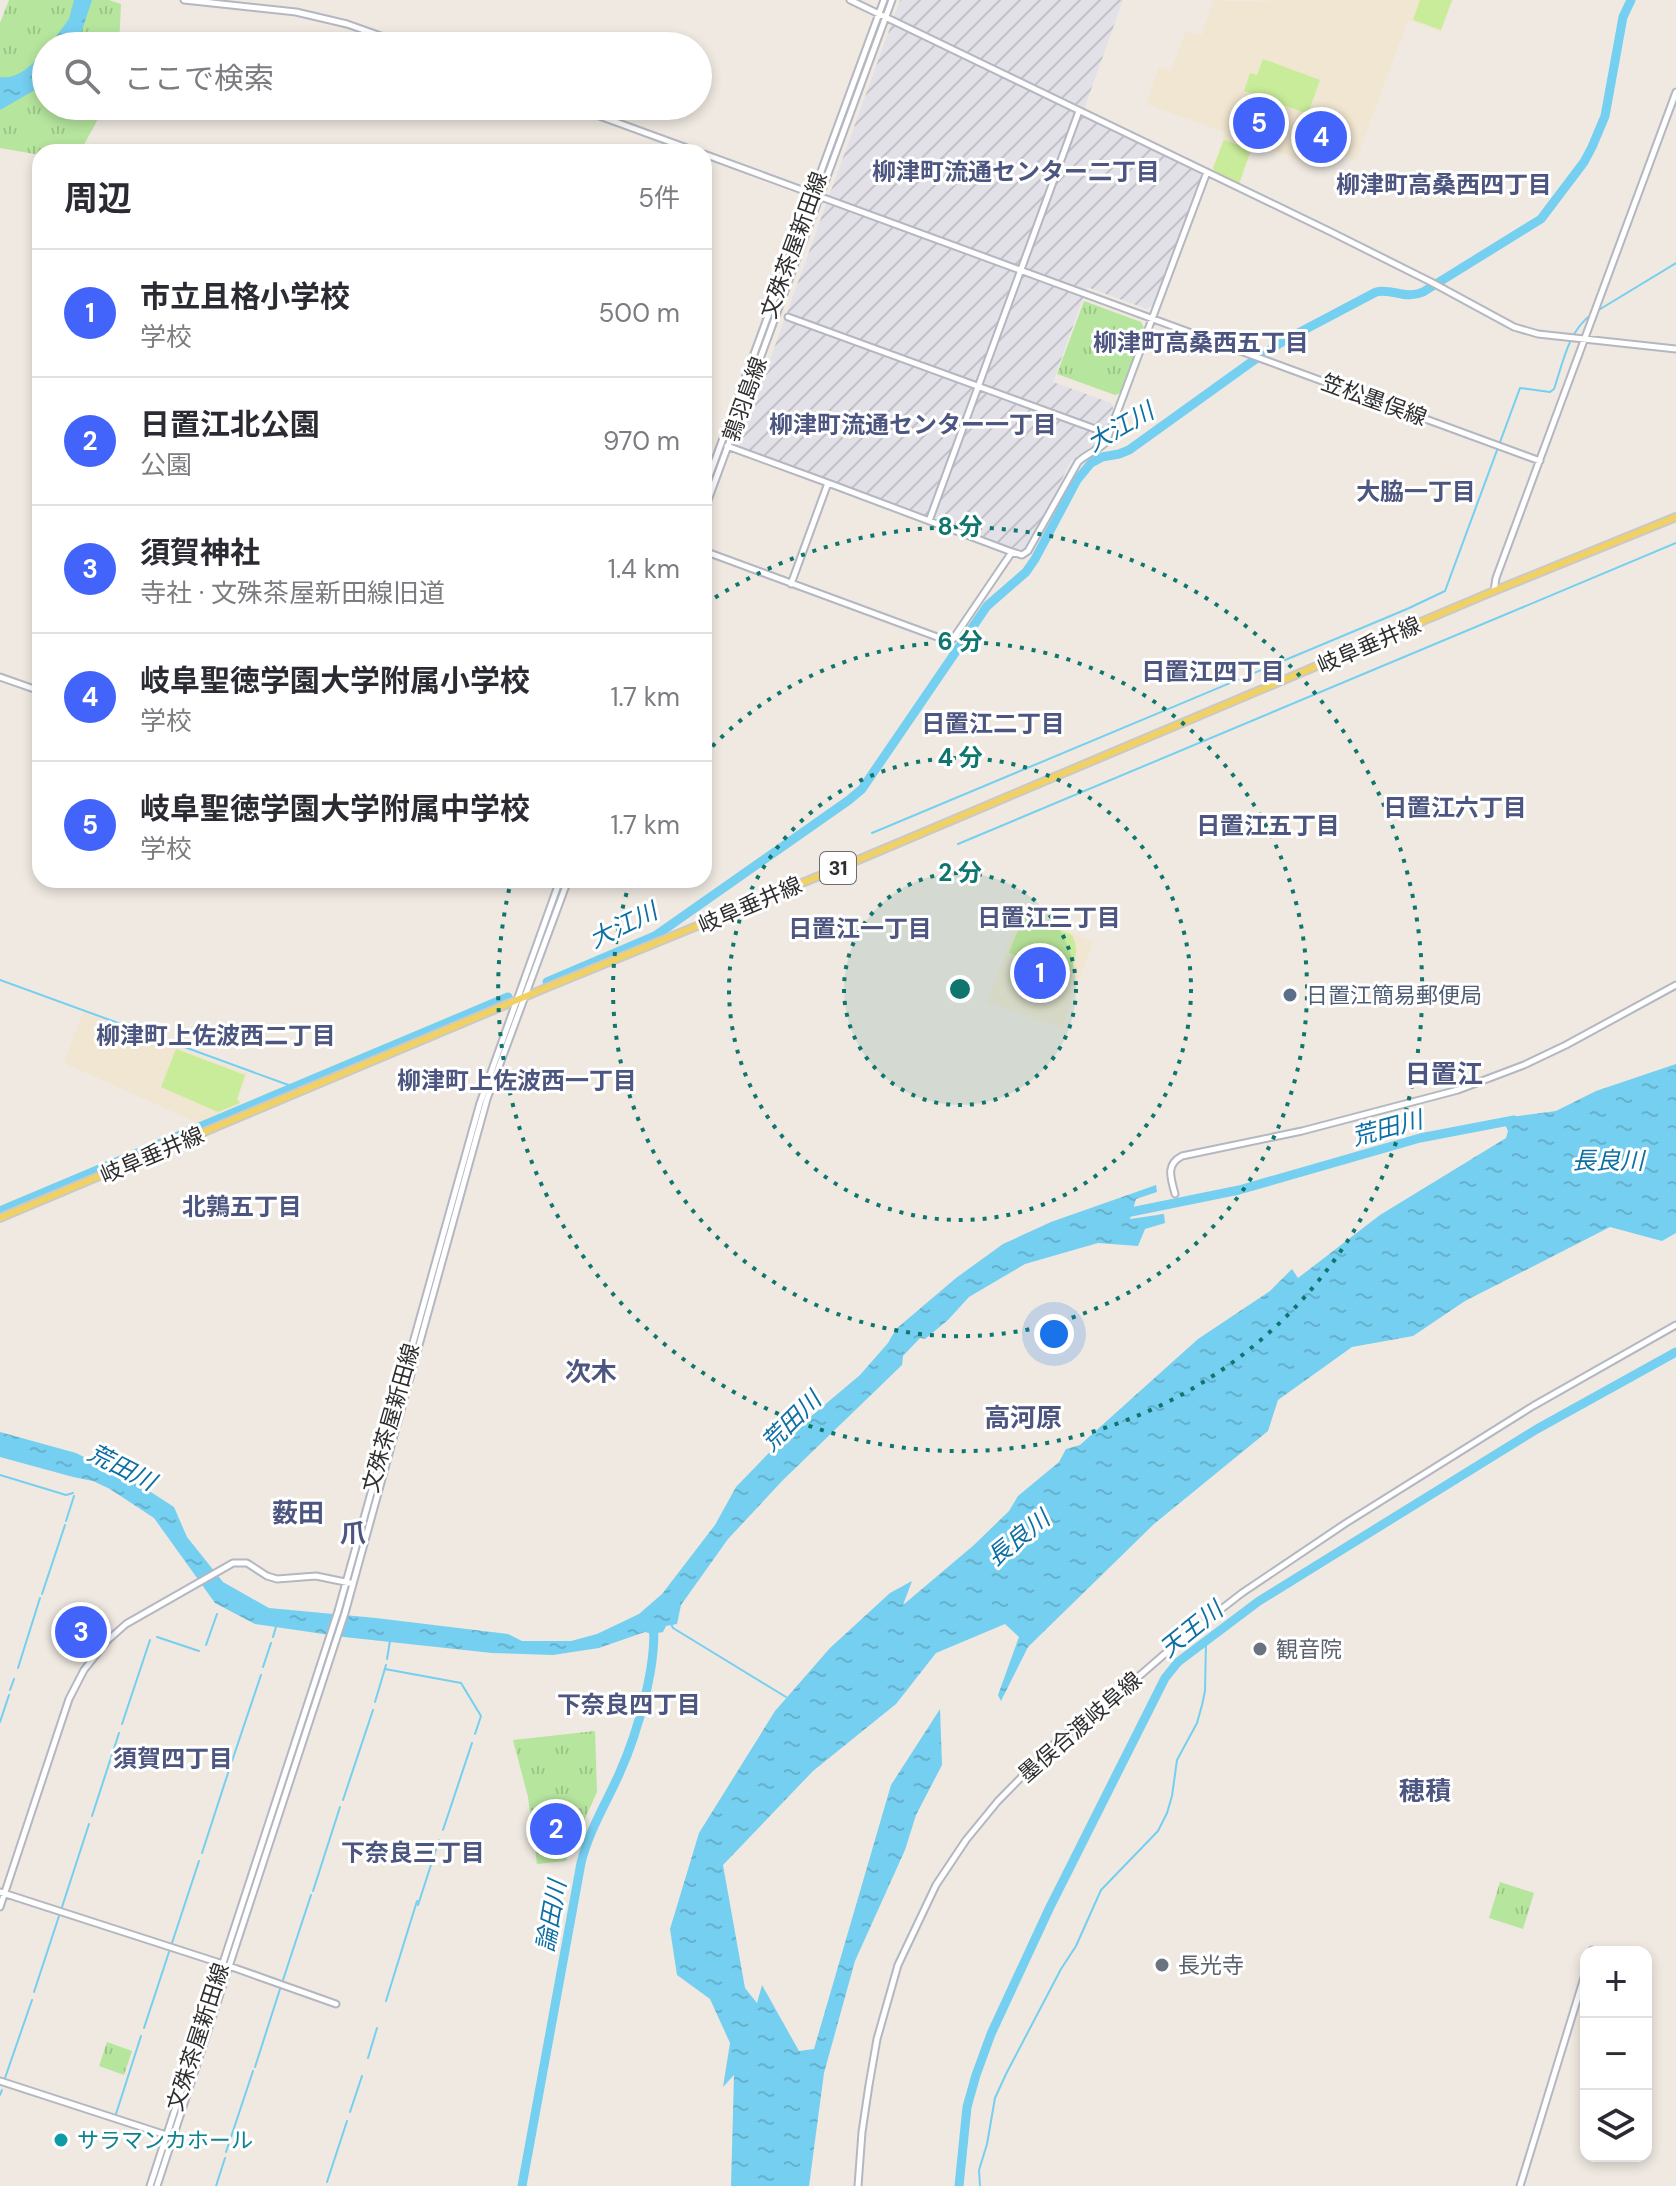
<!DOCTYPE html>
<html lang="ja">
<meta charset="utf-8">
<style>
:root{--surface:#fff;--page:#f2f2f3;--text:#2b2b33;--muted:#7c7c81;--line:#e1e1e2;--accent:#4264fb}
body{margin:0;font-family:"DM Sans","Noto Sans JP",sans-serif;background:var(--page);color:var(--text)}
.controls{position:absolute;right:24px;bottom:24px;display:grid;overflow:hidden;border-radius:16px;box-shadow:0 4px 12px #0003}
.controls button{width:72px;height:72px;display:grid;place-items:center;padding:0;border:0;border-bottom:2px solid var(--line);background:var(--surface);color:var(--text);font:40px sans-serif}
.you{position:absolute;left:1054px;top:1334px;width:28px;height:28px;margin:-20px;border:6px solid #fff;border-radius:50%;background:#1a73e8;box-shadow:0 0 0 12px #1a73e833}
.badge{display:grid;place-items:center;width:52px;height:52px;border-radius:50%;background:var(--accent);color:#fff;font-size:26px;font-weight:700}
.pin{position:absolute;translate:-50% -50%;border:4px solid #fff;box-shadow:0 2px 8px #0006}
.list{margin:0;padding:0;list-style:none}
h2{display:flex;justify-content:space-between;align-items:center;height:104px;margin:0;padding:0 32px;font-size:34px}
h2 small{font-size:26px;font-weight:400;color:var(--muted)}
.list li{display:grid;grid-template-columns:52px 1fr auto;gap:24px;align-items:center;box-sizing:border-box;height:128px;padding:0 32px;border-top:2px solid var(--line)}
.list b{display:block;font-size:30px;white-space:nowrap}
.list p{margin:0;font-size:26px;white-space:nowrap;color:var(--muted)}
.list em{font-size:26px;font-style:normal;color:var(--muted)}
.icon{flex:none;width:44px;height:44px;fill:none;stroke:currentColor;stroke-width:2;stroke-linecap:round;stroke-linejoin:round}
.map{position:relative;flex:none;width:1676px;height:2186px;overflow:hidden}
.search{position:absolute;background:var(--surface);box-shadow:0 4px 12px #0003;left:32px;top:32px;width:680px;height:88px;display:flex;align-items:center;gap:20px;box-sizing:border-box;padding:0 28px;border-radius:44px;color:var(--muted);font-size:30px}
.panel{position:absolute;background:var(--surface);box-shadow:0 4px 12px #0003;left:32px;top:144px;width:680px;height:744px;border-radius:24px}
.map>svg:first-child{display:block}
</style>
<div class="map">
<svg width="1676" height="2186" viewBox="0 0 1676 2186">
<defs>
<pattern id="industrial-furrows" width="10" height="10" patternUnits="userSpaceOnUse" patternTransform="scale(2)"><rect width="10" height="10" fill="#e3e1e8"/><path d="M-1 1l2-2M0 10L10 0M9 11l2-2" fill="none" stroke="#c3c1c7"/></pattern>
<pattern id="park-tufts" width="24" height="20" patternUnits="userSpaceOnUse" patternTransform="scale(2)"><rect width="24" height="20" fill="#b6e59e"/><path d="M3 7l-1-3M5 7V3M7 7l1-3M15 17l-1-3M17 17v-4M19 17l1-3" fill="none" stroke="#9dc588"/></pattern>
<pattern id="water-ripples" width="26" height="14" patternUnits="userSpaceOnUse" patternTransform="scale(2)"><rect width="26" height="14" fill="#75cff0"/><path d="M2 4q2-2 4 0t4 0M15 11q2-2 4 0t4 0" fill="none" stroke="#66b2ce"/></pattern>
</defs>
<rect width="100%" height="100%" fill="#efe9e1"/>
<path fill="url(#industrial-furrows)" d="M 900,0 L 1123,0 L 1082,115 L 1203,174 L 1154,305 L 1147,309 L 1087,287 L 1053,382 L 1111,403 L 1114,410 L 1102,440 L 1071,461 L 1027,549 L 1019,552 L 738,448 Z"/>
<path fill="#f0e6d1" d="M 1214,0 L 1227,1 L 1453,0 L 1441,32 L 1408,20 L 1356,160 L 1325,149 L 1319,166 L 1254,144 L 1239,184 L 1215,171 L 1213,168 L 1225,132 L 1146,104 L 1159,67 L 1171,71 L 1186,31 L 1201,36 Z
M 1023,912 L 1091,941 L 1092,944 L 1064,1022 L 1063,1028 L 987,1002 L 1020,913 Z
M 83,1012 L 248,1073 L 238,1099 L 241,1104 L 198,1123 L 64,1063 Z"/>
<path fill="url(#park-tufts)" d="M 9,0 L 109,0 L 121,4 L 119,46 L 46,46 L 46,106 L 105,106 L 80,152 L 40,152 L 40,155 L 0,148 L 0,23 Z
M 1084,301 L 1141,322 L 1145,330 L 1122,392 L 1115,395 L 1057,374 Z
M 595,1731 L 597,1792 L 566,1861 L 537,1864 L 528,1797 L 513,1740 Z
M 1500,1882 L 1534,1893 L 1523,1929 L 1489,1918 Z
M 107,2042 L 132,2051 L 124,2075 L 99,2066 Z"/>
<path fill="#c9ec9a" d="M 1420,0 L 1452,0 L 1441,30 L 1413,20 Z
M 1263,59 L 1320,80 L 1308,114 L 1244,91 L 1250,73 L 1257,75 Z
M 1224,140 L 1245,147 L 1245,149 L 1250,152 L 1239,184 L 1215,171 L 1213,168 Z
M 1024,915 L 1072,935 C 1079,949 1076,962 1068,975 L 1009,953 Z
M 176,1049 L 245,1075 L 237,1099 L 240,1103 L 218,1112 L 161,1087 Z"/>
<path fill="url(#water-ripples)" d="M 74,0 L 92,0 L 82,30 L 72,46 L 49,46 L 69,19 Z
M 46,49 L 46,79 L 35,90 L 0,110 L 0,77 C 19,80 34,63 46,49 Z
M 1676,1064 L 1676,1233 L 1662,1241 L 1610,1227 L 1465,1301 L 1413,1336 L 1352,1347 L 1278,1400 L 1268,1431 L 1154,1524 L 1028,1647 L 1001,1701 L 998,1695 L 1019,1637 L 1005,1624 L 936,1653 L 896,1704 L 813,1771 L 723,1865 L 745,1988 L 757,2003 L 762,1985 L 799,2051 L 814,2049 L 891,1785 L 940,1709 L 942,1765 L 916,1815 L 905,1850 L 855,1961 L 824,2073 L 809,2186 L 731,2186 L 734,2075 L 723,2087 L 730,2043 L 710,1999 L 677,1975 L 670,1929 L 699,1833 L 775,1711 L 830,1648 L 890,1593 L 912,1581 L 903,1605 L 974,1545 L 1009,1511 L 1018,1496 L 1059,1462 L 1066,1449 L 1080,1445 L 1198,1339 L 1270,1291 L 1292,1269 L 1298,1278 L 1380,1215 L 1506,1138 L 1508,1131 L 1502,1118 L 1556,1111 L 1596,1091 Z
M 1156,1185 L 1157,1192 L 1136,1199 L 1130,1219 L 1164,1214 L 1165,1223 L 1145,1229 L 1138,1246 L 1098,1243 L 1025,1264 L 969,1297 L 948,1320 L 925,1339 L 920,1338 L 903,1356 L 902,1365 L 783,1480 L 728,1539 L 681,1605 L 677,1624 L 666,1626 L 663,1632 L 652,1634 L 645,1632 L 599,1648 L 553,1655 L 492,1653 L 344,1637 L 255,1624 L 215,1603 L 154,1518 L 110,1489 L 93,1481 L 73,1477 L 0,1457 L 0,1432 L 76,1453 L 143,1487 L 174,1507 L 187,1537 L 223,1582 L 269,1608 L 376,1618 L 508,1634 L 522,1641 L 571,1641 L 597,1634 L 639,1614 L 662,1594 L 715,1525 L 736,1487 L 795,1426 L 809,1418 L 860,1375 L 888,1343 L 896,1329 L 956,1278 L 1003,1244 L 1051,1222 Z"/>
<g fill="none" stroke-linecap="round" stroke-linejoin="round">
<path stroke="#75cff0" stroke-width="2" d="M 1597,311 L 1676,263
M 872,833 L 1407,609 L 1445,591 L 1520,388 L 1550,392 L 1554,389 C 1563,363 1568,331 1592,314
M 958,844 L 1676,543
M 0,980 L 294,1087
M 0,1475 L 66,1495 L 73,1493
M 66,1521 L 74,1496
M 42,1594 L 65,1525
M 671,1624 L 673,1628 L 786,1697
M 157,1637 L 199,1651
M 273,1637 L 276,1627
M 206,1645 L 217,1614
M 387,1659 L 390,1641
M 263,1667 L 271,1643
M 18,1668 L 40,1598
M 385,1669 L 461,1683 L 481,1716 L 475,1734
M 10,1690 L 14,1679
M 375,1702 L 386,1665
M 0,1722 L 9,1695
M 122,1724 L 150,1640
M 232,1761 L 261,1675
M 343,1800 L 373,1710
M 92,1816 L 119,1733
M 443,1830 L 472,1743
M 202,1853 L 229,1770
M 313,1891 L 340,1807
M 418,1905 L 439,1840
M 62,1907 L 89,1824
M 172,1943 L 199,1861
M 283,1980 L 311,1895
M 34,1992 L 59,1916
M 386,2001 L 417,1901
M 144,2028 L 169,1952
M 368,2058 L 377,2028
M 255,2067 L 280,1989
M 5,2078 L 32,2000
M 0,2095 L 2,2090
M 350,2112 L 362,2076
M 116,2114 L 141,2036
M 226,2152 L 253,2071
M 327,2182 L 347,2121
M 216,2186 L 225,2158
M 980,2186 L 979,2170 L 987,2144 L 995,2098 L 1006,2074 L 1061,1969 L 1076,1946 L 1101,1890 L 1158,1831 L 1167,1813 L 1172,1796 L 1177,1760 L 1197,1723 L 1202,1705 L 1205,1691 L 1206,1641"/>
<path stroke="#75cff0" stroke-width="9" d="M 547,982 L 655,936 L 849,800 L 862,789 L 987,606 L 1026,572 L 1035,559 L 1077,480 L 1091,463 L 1102,457 L 1119,454 L 1129,450 L 1250,363 L 1285,340 L 1376,292 C 1392,288 1406,300 1423,292 L 1541,219 L 1584,162 L 1592,147 L 1605,116 L 1623,17 L 1631,0
M 0,1211 L 508,997
M 1121,1214 L 1239,1190 L 1420,1138 L 1514,1120
M 522,2186 L 581,1863 C 589,1830 607,1802 620,1772 C 637,1734 658,1663 653,1622
M 959,2186 L 967,2107 L 976,2075 L 991,2034 L 1049,1909 L 1165,1678 L 1178,1662 L 1259,1601 L 1537,1429 L 1676,1352"/>
<g stroke="#b4b7c1" stroke-width="9">
<path id="secondary" d="M 184,0 L 296,12 L 347,24 L 409,46
M 850,0 L 1331,232 L 1431,282 L 1514,327 L 1538,334 L 1676,349
M 572,106 L 698,152
M 704,154 L 1540,461
M 788,317 L 1109,434
M 727,446 L 828,483 L 791,584
M 828,483 L 1012,552 L 1022,555 L 1028,551 L 1078,462 C 1086,454 1100,449 1106,442 L 1207,172
M 704,490 L 884,0
M 704,511 L 892,0
M 929,521 L 1079,111
M 704,551 L 948,641 L 953,639 L 1012,552
M 1494,591 L 1496,578 L 1676,92
M 0,677 L 40,691
M 1175,1194 C 1171,1178 1165,1165 1182,1156 L 1302,1131 L 1458,1090 L 1524,1065 L 1566,1045 L 1676,985
M 0,1892 L 229,1966 L 336,2004
M 0,1907 L 69,1699 L 84,1670 L 108,1640 L 126,1624 L 233,1563 L 247,1563 L 267,1576 L 277,1579 L 316,1576 L 350,1583
M 1592,1952 L 1592,1950
M 0,2081 L 166,2135
M 150,2186 L 338,1611 L 480,1103 L 560,880
M 157,2186 L 345,1613 L 487,1099 L 568,880
M 858,2186 L 862,2132 L 869,2085 L 877,2039 L 898,1965 L 936,1885 L 966,1840 L 998,1801 L 1057,1741 L 1100,1710 L 1175,1645 L 1242,1593 L 1346,1523 L 1533,1406 L 1676,1325
M 1520,2186 L 1586,1971"/>
</g>
<g stroke="#c9c9c9" stroke-width="10">
<path id="primary" d="M 0,1218 L 548,987 L 858,860 L 1494,591 L 1676,517"/>
</g>
<use href="#secondary" stroke="#fff" stroke-width="5"/>
<use href="#primary" stroke="#f2d163" stroke-width="6"/>
</g>
<circle cx="960" cy="989" r="116" fill="#0f766e" fill-opacity=".12"/>
<g fill="none" stroke="#0f766e" stroke-width="4" stroke-dasharray="4 8">
<circle cx="960" cy="989" r="116"/>
<circle cx="960" cy="989" r="231"/>
<path d="M704 755A347 347 0 1 1 630 882"/>
<path d="M705 604A462 462 0 1 1 511 881"/>
</g>
<circle fill="#5c6f8a" stroke="#fff" stroke-width="3" cx="1290" cy="995" r="8"/>
<g fill="#6b7280" stroke="#fff" stroke-width="3">
<circle cx="1260" cy="1649" r="8"/>
<circle cx="1162" cy="1965" r="8"/>
</g>
<circle fill="#0f9aa8" stroke="#fff" stroke-width="3" cx="61" cy="2140" r="8"/>
<g text-anchor="middle" dominant-baseline="central" stroke-width="6" stroke-linejoin="round" paint-order="stroke">
<rect fill="#fff" stroke="#6d6d6d" stroke-width="2" x="820" y="852" width="36" height="32" rx="6"/>
<g font-size="20" font-weight="bold" fill="#2e2e2e">
<text x="838" y="868">31</text>
</g>
<g font-size="22" fill="#2e2e2e" stroke="#fff">
<text transform="translate(794 245) rotate(-70)">文殊茶屋新田線</text>
<text transform="translate(745 399) rotate(-70)">鶉羽島線</text>
<text transform="translate(1374 400) rotate(20)">笠松墨俣線</text>
<text transform="translate(1369 645) rotate(-23)">岐阜垂井線</text>
<text transform="translate(750 905) rotate(-23)">岐阜垂井線</text>
<text transform="translate(152 1155) rotate(-23)">岐阜垂井線</text>
<text transform="translate(391 1418) rotate(-74)">文殊茶屋新田線</text>
<text transform="translate(1080 1727) rotate(-41)">墨俣合渡岐阜線</text>
<text transform="translate(198 2037) rotate(-72)">文殊茶屋新田線</text>
</g>
<g font-size="22" fill="#4e5e75" stroke="#fff" text-anchor="start">
<text x="1306" y="995">日置江簡易郵便局</text>
</g>
<g font-size="22" fill="#5b616d" stroke="#fff" text-anchor="start">
<text x="1276" y="1649">観音院</text>
<text x="1178" y="1965">長光寺</text>
</g>
<g font-size="22" fill="#0d838f" stroke="#fff" text-anchor="start">
<text x="77" y="2140">サラマンカホール</text>
</g>
<g font-size="24" font-weight="bold" fill="#4d5680" stroke="#fff">
<text x="1016" y="171">柳津町流通センター二丁目</text>
<text x="1444" y="184">柳津町高桑西四丁目</text>
<text x="1201" y="342">柳津町高桑西五丁目</text>
<text x="913" y="424">柳津町流通センター一丁目</text>
<text x="1416" y="491">大脇一丁目</text>
<text x="1213" y="671">日置江四丁目</text>
<text x="993" y="723">日置江二丁目</text>
<text x="1455" y="807">日置江六丁目</text>
<text x="1268" y="825">日置江五丁目</text>
<text x="1049" y="917">日置江三丁目</text>
<text x="860" y="928">日置江一丁目</text>
<text x="216" y="1035">柳津町上佐波西二丁目</text>
<text x="517" y="1080">柳津町上佐波西一丁目</text>
<text x="242" y="1206">北鶉五丁目</text>
<text x="629" y="1704">下奈良四丁目</text>
<text x="173" y="1758">須賀四丁目</text>
<text x="413" y="1852">下奈良三丁目</text>
</g>
<g font-size="24" font-style="italic" fill="#0d6fa3" stroke="#fff">
<text transform="translate(1120 427) rotate(-30)">大江川</text>
<text transform="translate(623 925) rotate(-26)">大江川</text>
<text transform="translate(1387 1128) rotate(-15)">荒田川</text>
<text x="1608" y="1160">長良川</text>
<text transform="translate(791 1421) rotate(-45)">荒田川</text>
<text transform="translate(122 1467) rotate(27)">荒田川</text>
<text transform="translate(1018 1538) rotate(-39)">長良川</text>
<text transform="translate(1191 1629) rotate(-39)">天王川</text>
<text transform="translate(551 1916) rotate(-80)">論田川</text>
</g>
<g font-size="26" font-weight="bold" fill="#4d5680" stroke="#fff">
<text x="1444" y="1074">日置江</text>
<text x="591" y="1372">次木</text>
<text x="1023" y="1418">高河原</text>
<text x="298" y="1513">薮田</text>
<text x="353" y="1533">爪</text>
<text x="1425" y="1791">穂積</text>
</g>
</g>
<circle cx="960" cy="989" r="12" fill="#0f766e" stroke="#fff" stroke-width="4"/>
<g font-size="24" text-anchor="middle" font-weight="bold" fill="#0f766e" stroke="#fff" stroke-width="6" stroke-linejoin="round" paint-order="stroke">
<text x="960" y="535">8 分</text>
<text x="960" y="650">6 分</text>
<text x="960" y="766">4 分</text>
<text x="960" y="881">2 分</text>
</g>
</svg>
<div class="controls">
<button>+</button>
<button>−</button>
<button><svg class="icon" aria-label="layers" viewBox="0 0 24 24"><path d="M12 4l9 5-9 5-9-5zM3 14l9 5 9-5"/></svg></button>
</div>
<div class="you"></div>
<div class="pin badge" style="left:1040px;top:973px">1</div>
<div class="pin badge" style="left:556px;top:1829px">2</div>
<div class="pin badge" style="left:81px;top:1632px">3</div>
<div class="pin badge" style="left:1321px;top:137px">4</div>
<div class="pin badge" style="left:1259px;top:123px">5</div>
<div class="search"><svg class="icon" aria-label="search" viewBox="0 0 24 24"><circle cx="10" cy="10" r="6"/><path d="M15 15l6 6"/></svg>ここで検索</div>
<section class="panel">
<h2>周辺<small>5件</small></h2>
<ul class="list">
<li><span class="badge">1</span><div><b>市立且格小学校</b><p>学校</p></div><em>500 m</em></li>
<li><span class="badge">2</span><div><b>日置江北公園</b><p>公園</p></div><em>970 m</em></li>
<li><span class="badge">3</span><div><b>須賀神社</b><p>寺社 · 文殊茶屋新田線旧道</p></div><em>1.4 km</em></li>
<li><span class="badge">4</span><div><b>岐阜聖徳学園大学附属小学校</b><p>学校</p></div><em>1.7 km</em></li>
<li><span class="badge">5</span><div><b>岐阜聖徳学園大学附属中学校</b><p>学校</p></div><em>1.7 km</em></li>
</ul>
</section>
</div>
